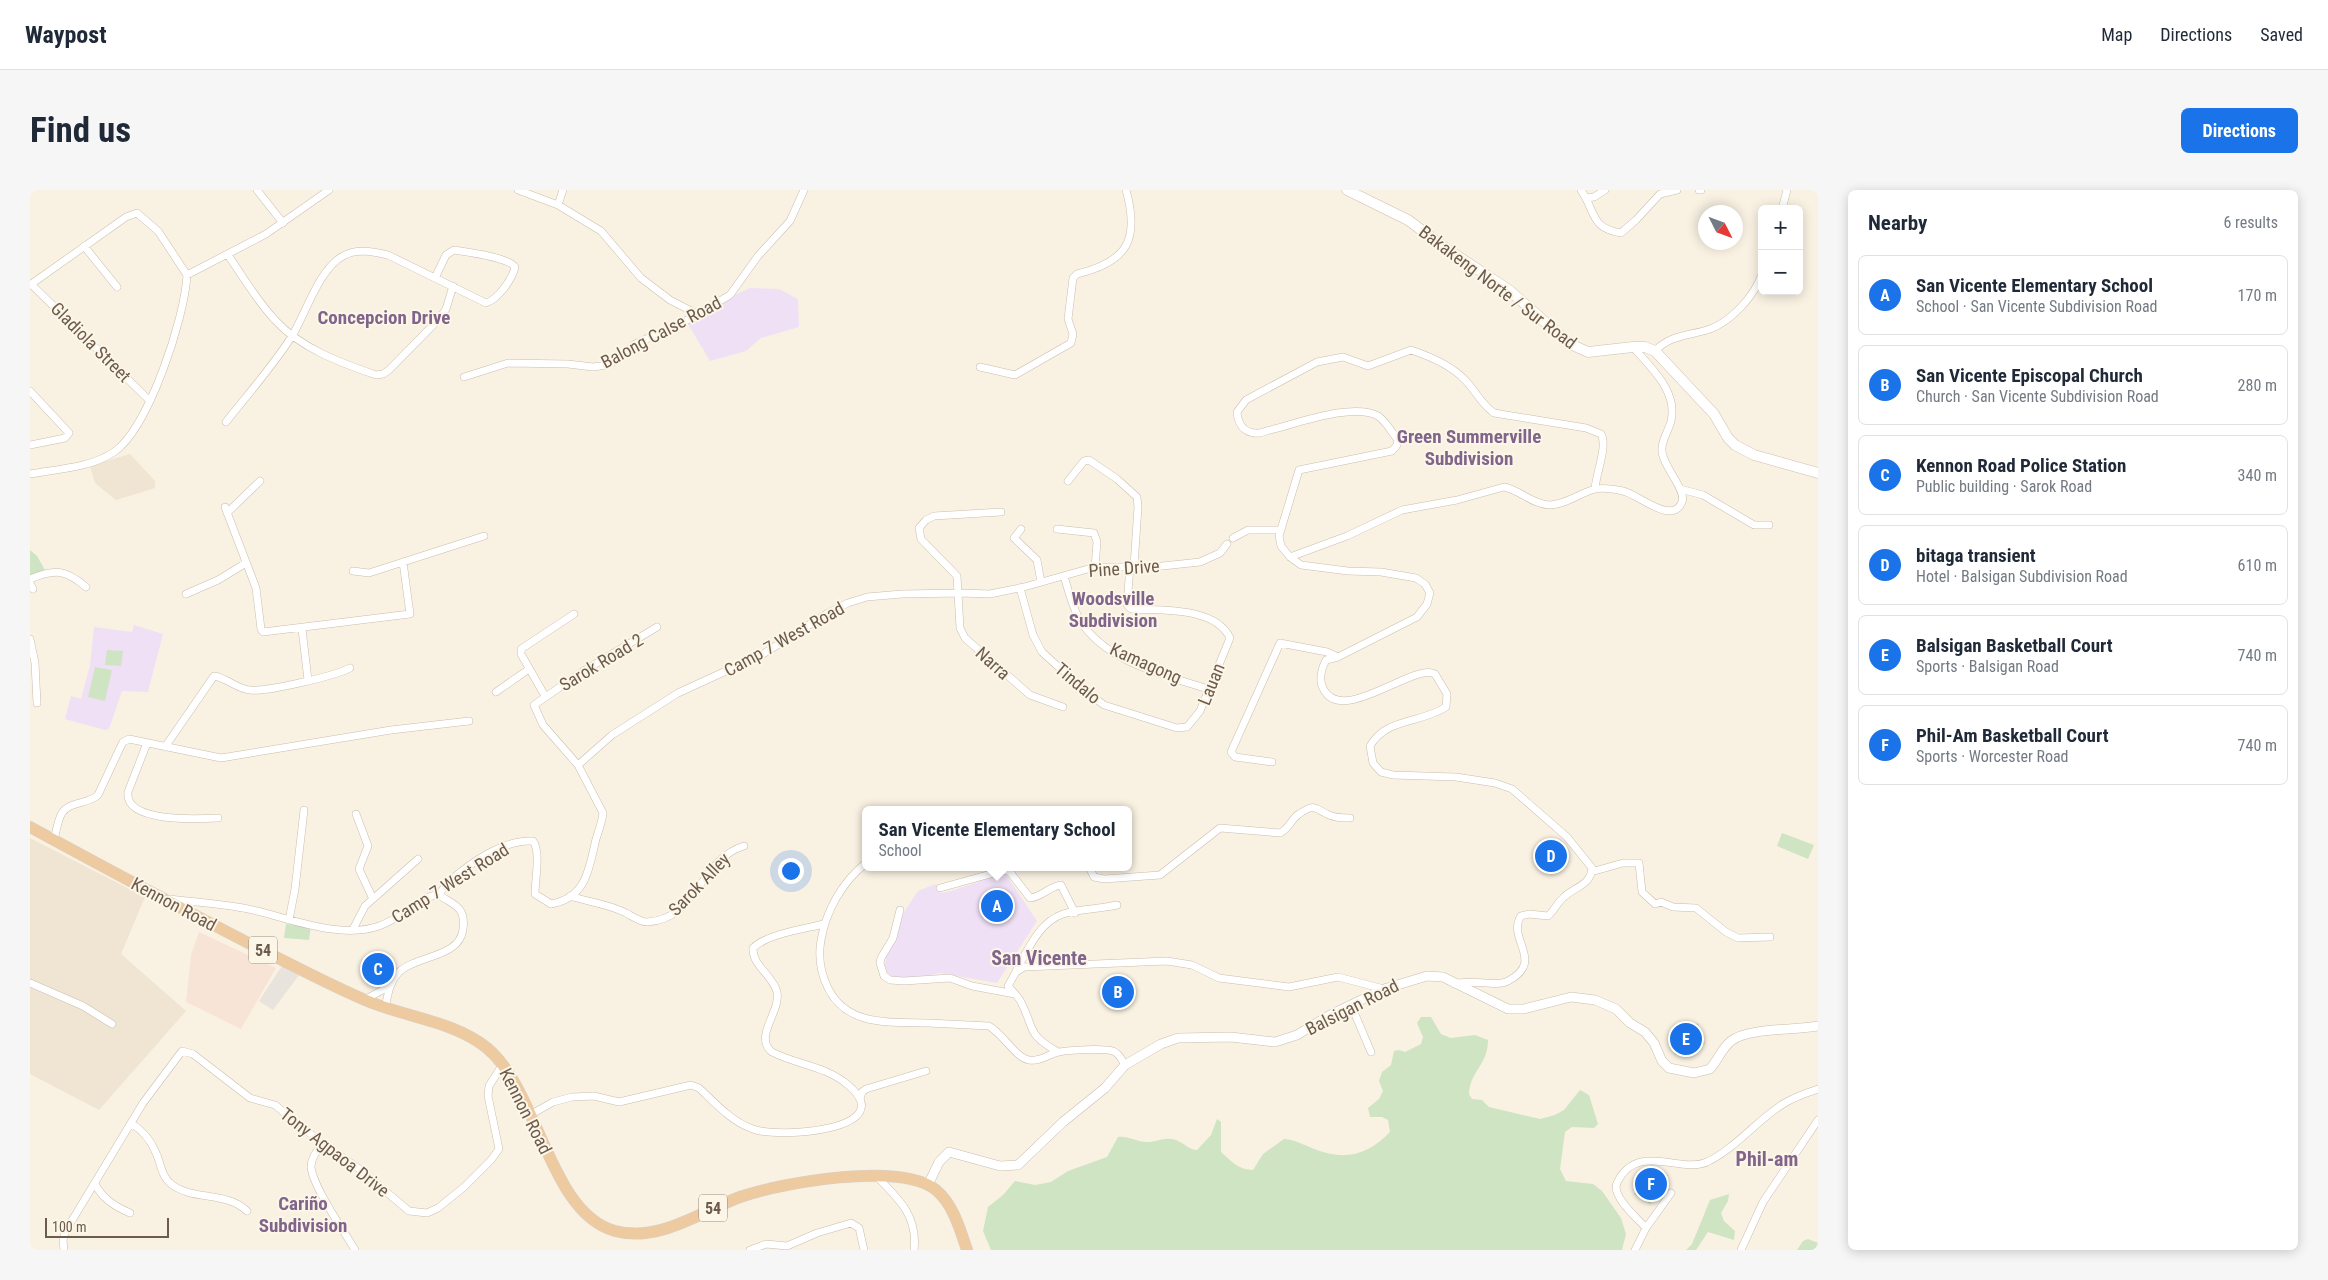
<!DOCTYPE html>
<meta charset="utf-8">
<style>
:root{--surface:#fff;--page:#f6f6f7;--text:#1f2937;--muted:#747a83;--line:#e0e1e3;--accent:#1a73e8}
body{margin:0;font-family:"Roboto Condensed",sans-serif;background:var(--page);color:var(--text)}
.controls{position:absolute;right:15px;top:15px;display:grid;overflow:hidden;border-radius:8px;box-shadow:0 2px 12px #0003}
.controls button{width:45px;height:45px;display:grid;place-items:center;padding:0;border:0;border-bottom:1px solid var(--line);background:var(--surface);color:var(--text);font:25px sans-serif}
.compass{position:absolute;left:1668px;top:15px;width:45px;height:45px;border-radius:50%;background:var(--surface);box-shadow:0 2px 12px #0003;rotate:132deg}
.scale{position:absolute;left:15px;bottom:12px;width:124px;box-sizing:border-box;padding-left:5px;border:2px solid #6d5b4c;border-top:0;font-size:14px;line-height:18px;white-space:nowrap;color:#6d5b4c;-webkit-text-stroke:4px #fcf6e8;paint-order:stroke}
.you{position:absolute;left:760px;top:680px;width:18px;height:18px;margin:-12px;border:4px solid #fff;border-radius:50%;background:#1a73e8;box-shadow:0 0 0 8px #1a73e833}
.badge{display:grid;place-items:center;width:32px;height:32px;border-radius:50%;background:var(--accent);color:#fff;font-size:16px;font-weight:700}
.pin{position:absolute;translate:-50% -50%;border:2px solid #fff;box-shadow:0 1px 5px #0006}
.popup{position:absolute;left:832px;top:616px;width:270px;height:65px;box-sizing:border-box;display:grid;place-content:center;border-radius:8px;background:var(--surface);filter:drop-shadow(0 1px 4px #0005);font-size:16px;white-space:nowrap;color:var(--muted)}
.popup b{font-size:19px;color:var(--text)}
.popup::after{content:'';position:absolute;left:50%;top:100%;margin-left:-10px;border:10px solid transparent;border-top-color:var(--surface)}
.list{margin:0;padding:0;list-style:none}
h2{display:flex;justify-content:space-between;align-items:center;height:65px;margin:0;padding:0 20px;font-size:21px}
h2 small{font-size:16px;font-weight:400;color:var(--muted)}
.list li{display:grid;grid-template-columns:32px 1fr auto;gap:15px;align-items:center;box-sizing:border-box;height:80px;margin:0 10px 10px;padding:0 10px;border:1px solid var(--line);border-radius:8px}
.list b{display:block;font-size:19px;white-space:nowrap}
.list p{margin:0;font-size:16px;white-space:nowrap;color:var(--muted)}
.list em{font-size:16px;font-style:normal;color:var(--muted)}
.map{position:relative;flex:none;width:1788px;height:1060px;overflow:hidden;border-radius:8px}
header{display:flex;align-items:center;gap:30px;box-sizing:border-box;height:70px;padding:0 25px;background:var(--surface);border-bottom:1px solid var(--line)}
header strong{font-size:24px}
nav{display:flex;gap:28px;margin-inline-start:auto;font-size:18px}
.intro{display:flex;align-items:center;justify-content:space-between;box-sizing:border-box;height:120px;padding:0 30px}
h1{margin:0;font-size:35px}
.button{padding:12px 22px;border-radius:8px;background:var(--accent);color:#fff;font-size:18px;font-weight:700}
main{display:flex;gap:30px;padding:0 30px}
aside{flex:1;background:var(--surface);border-radius:8px;box-shadow:0 2px 12px #0003}
.map>svg:first-child{display:block}
</style>
<header>
<strong>Waypost</strong>
<nav><a>Map</a><a>Directions</a><a>Saved</a></nav>
</header>
<div class="intro"><h1>Find us</h1><a class="button">Directions</a></div>
<main>
<div class="map">
<svg width="1788" height="1060" viewBox="0 0 1788 1060">
<rect width="100%" height="100%" fill="#f9f2e3"/>
<path fill="#efe5d2" d="M 100,264 L 125,291 L 125,298 L 86,310 L 65,293 L 60,276 Z
M 0,648 L 115,707 L 91,764 L 156,821 L 69,920 L 0,884 Z"/>
<path fill="#f8e4d7" d="M 169,742 L 246,778 L 211,839 L 156,812 L 161,765 Z"/>
<path fill="#e8e3dd" d="M 252,776 L 269,785 L 243,820 L 229,811 Z"/>
<path fill="#efe0f5" d="M 720,98 L 749,99 L 768,109 L 769,137 L 731,148 L 716,161 L 680,171 L 658,134 L 698,108 Z
M 104,435 L 133,444 L 118,502 L 92,501 L 79,539 L 75,540 L 35,529 L 41,506 L 51,509 L 60,475 L 64,437 L 102,442 Z
M 975,683 L 1007,731 L 967,793 L 910,783 L 894,787 L 862,787 L 857,782 L 855,775 L 856,764 L 865,751 L 874,722 L 888,701 L 905,694 L 911,703 L 921,701 Z"/>
<path fill="#cee4c3" d="M 0,360 L 7,366 L 15,380 L 0,388 Z
M 77,460 L 93,461 L 91,476 L 75,475 Z
M 65,477 L 82,480 L 75,511 L 58,507 Z
M 1752,643 L 1784,655 L 1778,669 L 1747,656 Z
M 256,734 L 281,736 L 279,750 L 254,748 Z
M 1391,827 L 1401,827 L 1411,844 L 1421,848 L 1445,845 L 1458,850 C 1458,875 1440,881 1439,904 L 1442,909 L 1452,910 L 1459,917 L 1510,929 L 1525,925 L 1534,920 L 1550,900 L 1559,905 L 1568,934 L 1564,938 L 1542,937 L 1535,942 L 1530,979 L 1536,991 L 1563,994 L 1572,1001 L 1591,1028 L 1596,1044 L 1592,1060 L 961,1060 L 953,1041 L 958,1017 L 973,1005 L 985,991 L 1005,995 L 1021,992 L 1038,981 L 1077,967 L 1088,947 C 1098,946 1105,951 1115,952 C 1126,953 1134,946 1146,950 C 1154,953 1158,959 1167,960 L 1181,945 L 1187,929 L 1191,932 L 1191,962 C 1201,971 1209,980 1223,980 L 1233,964 L 1254,949 C 1266,950 1276,956 1287,960 C 1316,971 1339,964 1360,942 L 1358,930 L 1352,927 L 1340,927 L 1338,918 L 1349,909 L 1353,901 L 1349,891 L 1352,882 L 1361,875 L 1364,861 L 1369,860 L 1375,862 L 1391,854 L 1393,847 L 1387,833 Z
M 1668,833 L 1675,854 L 1645,865 L 1638,844 Z
M 1622,975 L 1638,985 L 1620,1014 L 1604,1004 Z
M 1699,1004 L 1698,1011 L 1691,1023 L 1694,1031 L 1705,1041 L 1704,1050 L 1678,1042 L 1666,1060 L 1656,1060 L 1662,1054 L 1680,1010 Z
M 1778,1049 L 1788,1053 L 1788,1060 L 1767,1060 L 1773,1051 Z"/>
<g fill="none" stroke-linecap="round" stroke-linejoin="round">
<g stroke="#cabdae" stroke-width="8">
<path id="minor" d="M 227,0 L 253,33
M 488,0 L 528,15 L 571,41 L 611,88 L 640,110 L 667,124
M 1551,0 C 1566,22 1560,38 1591,43 L 1606,30 L 1630,4 L 1647,0
M 1669,0 L 1671,0
M 1557,8 L 1564,7 L 1575,0
M 528,15 L 533,0
M 1752,19 L 1757,0
M 54,56 L 87,97
M 198,65 C 213,87 227,111 245,130 C 270,158 311,173 346,185 L 353,184 L 359,180 L 409,129 L 416,119 L 423,96
M 1,94 L 120,211
M 0,95 L 96,27 L 107,23 L 128,41 L 157,85
M 1625,161 C 1641,144 1660,146 1680,139 C 1702,131 1725,105 1732,84
M 950,177 L 985,185 L 1041,153 L 1043,144 L 1038,129 L 1043,88 L 1047,84 C 1097,72 1110,50 1096,0
M 434,187 L 478,173 L 538,174 L 563,177 L 577,175 L 589,169 L 605,154 L 652,133 L 700,105 L 728,66 L 760,31 L 774,0
M 0,201 L 39,243 L 35,248 L 0,255
M 196,232 C 218,204 243,176 262,146 C 276,123 289,79 313,66 C 327,58 344,62 358,65 L 456,113 C 468,109 482,90 485,77 C 478,67 437,62 424,60 L 416,65 L 405,88
M 0,284 C 27,279 60,278 84,262 C 119,238 155,127 157,85 L 236,44 L 299,0
M 1038,291 L 1054,271 L 1059,270 L 1087,289 L 1107,307 L 1108,317 L 1104,376
M 1650,299 L 1673,305 L 1724,335 L 1739,335
M 195,317 L 226,398 L 231,439 L 233,442 L 380,424 L 373,372
M 971,322 L 904,326 L 896,330 L 889,338 L 891,349 L 927,386 L 930,438 L 935,448 L 1000,505 L 1033,517
M 197,323 L 230,291
M 991,339 L 984,348 L 1007,370 L 1011,392
M 1027,339 L 1064,343 L 1067,352 L 1065,377
M 1203,348 L 1218,340 L 1251,340
M 1260,367 L 1317,346 L 1372,320 L 1427,310 L 1474,297 C 1490,300 1502,314 1519,315 C 1534,315 1549,304 1562,300 C 1570,297 1584,299 1593,301 C 1608,304 1642,336 1652,312 C 1657,300 1632,276 1632,260 C 1631,251 1639,240 1641,231 C 1648,201 1621,178 1603,157
M 323,381 L 339,383 L 454,346
M 1034,386 C 1038,400 1042,415 1049,429 C 1075,472 1134,485 1178,499
M 0,389 C 25,379 35,379 56,397
M 0,393 L 3,399
M 990,398 L 1003,445 L 1012,462 L 1054,500 L 1074,515 L 1147,538 L 1157,537 L 1170,521 L 1200,448 C 1185,416 1130,421 1101,419 L 1097,415 L 1100,376
M 156,404 L 188,390 L 216,373
M 272,439 L 278,490
M 0,449 L 5,473 L 7,513
M 466,502 L 499,479
M 515,506 L 491,464 L 491,459 L 544,424
M 117,553 L 98,602 C 94,633 168,629 188,628
M 135,557 L 184,486 C 197,488 207,499 220,500 C 237,502 304,486 320,478
M 1242,572 L 1205,567 L 1201,562 L 1250,453 L 1297,462 L 1308,467
M 548,575 L 582,545 L 648,503 L 733,464 L 798,423 L 818,413 L 837,407 L 872,404 L 930,403 L 960,404 L 994,397 L 1065,377 L 1123,377 L 1170,372 L 1190,363 L 1197,354
M 1013,620 L 1023,620
M 326,624 L 338,656 L 329,679 L 343,709
M 24,650 C 26,642 28,629 32,623 C 40,611 59,614 68,605 L 90,558 L 93,552 L 99,549 L 191,568 L 361,540 L 439,531
M 836,673 C 812,692 796,721 791,750 C 788,767 790,782 798,798 C 817,837 861,832 898,833 C 919,834 939,835 959,836 C 974,845 986,868 999,870 C 1011,872 1018,864 1029,862 C 1038,860 1074,858 1083,861 C 1089,863 1092,870 1095,875
M 1059,677 L 1064,687 L 1074,689 L 1130,685 L 1190,638 L 1250,643 C 1260,638 1261,629 1269,624 C 1284,614 1283,617 1297,624 C 1304,628 1312,628 1320,628
M 1561,682 L 1593,673 L 1609,673 L 1612,702 L 1625,714 L 1631,712 L 1643,717 L 1666,718 L 1696,742 L 1708,748 L 1740,747
M 910,698 L 975,680 L 980,682 L 1000,708 C 1012,707 1020,696 1031,695 L 1045,723
M 540,706 C 558,712 579,714 596,723 C 602,726 610,732 617,732 C 667,730 670,669 714,656
M 140,709 C 169,713 199,714 227,721 C 264,730 312,749 349,736 C 367,730 382,716 399,707 C 402,706 406,705 409,703 C 413,700 416,695 419,692 C 440,673 474,649 503,651 C 511,661 505,690 505,704 L 521,714 C 557,708 559,678 566,649 C 569,640 572,632 573,623 L 548,575 L 513,535 L 504,515 L 552,482 L 627,437
M 870,720 L 863,748 L 851,768 L 850,773 L 854,786 L 860,790 L 874,791 L 920,788 L 942,796 L 985,804
M 259,730 L 265,699 L 274,620
M 322,741 L 335,716 L 388,669
M 986,781 C 998,760 1009,732 1033,724 C 1048,719 1070,719 1087,715
M 0,793 L 53,816 L 82,834
M 1424,794 C 1442,788 1465,798 1478,791 C 1516,771 1476,749 1491,726 L 1499,724 L 1518,726 C 1524,721 1527,713 1533,708 C 1543,697 1561,696 1562,678 L 1537,647 L 1482,599 L 1465,593 L 1426,587 L 1363,585 L 1351,582 L 1343,573 L 1340,556 C 1357,527 1390,534 1416,517 L 1417,504 L 1405,484 C 1385,472 1313,535 1294,500 C 1288,490 1291,480 1296,470 L 1308,467 L 1387,427 L 1397,414 L 1400,403 L 1395,394 L 1386,388 L 1351,382 L 1318,381 L 1271,375 L 1260,367 L 1251,356 L 1249,346 L 1269,280 L 1362,261 L 1367,255 L 1368,250 C 1362,243 1356,231 1348,226 C 1323,212 1266,234 1240,240 C 1236,241 1229,244 1225,243 C 1213,242 1208,233 1207,222 L 1216,210 L 1287,172 L 1313,167 L 1338,176 L 1381,160 C 1399,166 1422,176 1435,190 C 1446,201 1451,214 1464,223 L 1556,238 L 1571,244 C 1578,256 1566,283 1565,299
M 334,810 L 360,796
M 1321,815 L 1341,862
M 355,818 C 358,805 359,792 369,782 C 387,765 430,768 433,739 C 434,732 434,726 430,720 C 425,713 415,710 408,704
M 1028,862 C 996,844 1005,839 991,812 C 988,806 982,801 978,796 L 986,782 L 994,777 L 1137,771 L 1162,775 L 1189,788 L 1259,797 L 1308,787 L 1354,799
M 830,909 L 832,902 L 836,899 L 896,881
M 500,925 L 523,912 L 542,907 L 564,906 L 589,912 L 661,895 L 669,898 C 685,913 702,932 723,939 C 748,949 872,940 818,895 C 796,876 767,875 742,862 C 723,847 751,822 747,802 C 743,785 722,776 723,758 C 737,744 774,739 794,734
M 101,933 C 112,940 121,950 126,963 C 131,973 131,986 141,994 C 163,1011 196,1001 217,1021
M 293,954 C 287,960 281,968 281,977 C 283,997 314,1041 325,1060
M 846,986 C 869,1009 888,1026 884,1060
M 65,994 C 73,1009 84,1016 100,1023
M 1616,1038 C 1608,1029 1581,1006 1587,993 C 1607,951 1650,984 1677,972 C 1706,958 1726,931 1753,914 C 1764,907 1776,903 1788,899
M 34,1060 L 33,1050 L 35,1042 L 113,913 L 152,861 L 163,864 L 220,908 L 245,915 L 293,954 L 328,978 L 379,1021 L 397,1023 L 408,1018 L 434,997 L 461,970 L 469,959 L 458,906 L 459,896 L 473,874
M 720,1060 L 736,1054 L 757,1056 L 787,1043 L 821,1033 L 829,1038 L 834,1060
M 1605,1060 L 1616,1038 L 1641,1003
M 1711,1060 L 1733,1012 L 1788,930"/>
</g>
<g stroke="#cabdae" stroke-width="10">
<path id="tertiary" d="M 898,995 L 909,972 L 919,962 L 970,976 L 988,975 L 1033,932 L 1075,898 L 1095,875 L 1131,854 L 1148,848 L 1201,847 L 1245,852 L 1267,845 L 1300,825 L 1354,799 L 1397,786 L 1413,787 L 1478,819 L 1494,819 L 1541,807 L 1565,810 L 1586,819 L 1600,833 L 1615,842 L 1624,853 L 1632,871 L 1639,878 L 1664,883 L 1680,879 C 1688,870 1692,858 1701,851 C 1719,837 1765,841 1788,836"/>
</g>
<g stroke="#cdbdab" stroke-width="11">
<path id="secondary" d="M 1317,0 L 1378,30 L 1417,59 L 1479,100 L 1540,154 L 1558,162 L 1603,157 L 1615,157 L 1625,161 L 1684,224 L 1698,248 L 1705,255 L 1724,265 L 1788,283"/>
</g>
<g stroke="#d6d1cd" stroke-width="12">
<path id="trunk" d="M 0,637 C 77,679 154,720 232,760 C 266,777 300,795 335,810 C 374,827 424,831 457,858 C 509,901 519,1023 585,1041 C 629,1053 672,1021 710,1007 C 750,993 871,971 906,1000 C 923,1014 930,1039 937,1060"/>
</g>
<use href="#minor" stroke="#fff" stroke-width="7"/>
<use href="#tertiary" stroke="#fff" stroke-width="9"/>
<use href="#secondary" stroke="#fff" stroke-width="10"/>
<use href="#trunk" stroke="#eecaa1" stroke-width="11"/>
</g>
<g text-anchor="middle" dominant-baseline="central" stroke-width="4" stroke-linejoin="round" paint-order="stroke">
<g fill="#fcf6e8" stroke="#988a7b" stroke-width="1">
<rect x="219" y="746.5" width="28" height="27" rx="4"/>
<rect x="669" y="1004.5" width="28" height="27" rx="4"/>
</g>
<g font-size="16" font-weight="bold" fill="#6d5b4c">
<text x="233" y="760">54</text>
<text x="683" y="1018">54</text>
</g>
<g font-size="18" fill="#6d5b4c" stroke="#fcf6e8">
<text transform="translate(1468 97) rotate(37)">Bakakeng Norte / Sur Road</text>
<text transform="translate(631 142) rotate(-28)">Balong Calse Road</text>
<text transform="translate(61 152) rotate(45)">Gladiola Street</text>
<text transform="translate(1094 378) rotate(-4)">Pine Drive</text>
<text transform="translate(754 449) rotate(-29)">Camp 7 West Road</text>
<text transform="translate(571 472) rotate(-31)">Sarok Road 2</text>
<text transform="translate(963 473) rotate(42)">Narra</text>
<text transform="translate(1116 473) rotate(24)">Kamagong</text>
<text transform="translate(1048 493) rotate(40)">Tindalo</text>
<text transform="translate(1181 494) rotate(-68)">Lauan</text>
<text transform="translate(420 693) rotate(-32)">Camp 7 West Road</text>
<text transform="translate(669 694) rotate(-46)">Sarok Alley</text>
<text transform="translate(144 714) rotate(28)">Kennon Road</text>
<text transform="translate(1322 817) rotate(-27)">Balsigan Road</text>
<text transform="translate(496 921) rotate(63)">Kennon Road</text>
<text transform="translate(305 962) rotate(38)">Tony Agpaoa Drive</text>
</g>
<g font-size="19" font-weight="bold" fill="#80648a" stroke="#fcf6e8">
<text x="354" y="127">Concepcion Drive</text>
<text x="1439" y="246">Green Summerville<tspan x="1439" dy="22">Subdivision</tspan></text>
<text x="1083" y="408">Woodsville<tspan x="1083" dy="22">Subdivision</tspan></text>
<text x="273" y="1013">Cariño<tspan x="273" dy="22">Subdivision</tspan></text>
</g>
<g font-size="20" font-weight="bold" fill="#80648a" stroke="#fcf6e8">
<text x="1009" y="768">San Vicente</text>
<text x="1737" y="969">Phil-am</text>
</g>
</g>
</svg>
<div class="controls">
<button>+</button>
<button>−</button>
</div>
<svg class="compass" viewBox="-18 -18 36 36"><path d="M0-13l5 13h-10z" fill="#e53935"/><path d="M0 13l5-13h-10z" fill="#747a83"/></svg>
<div class="scale">100 m</div>
<div class="you"></div>
<div class="pin badge" style="left:967px;top:716px">A</div>
<div class="popup"><b>San Vicente Elementary School</b>School</div>
<div class="pin badge" style="left:1088px;top:802px">B</div>
<div class="pin badge" style="left:348px;top:779px">C</div>
<div class="pin badge" style="left:1521px;top:666px">D</div>
<div class="pin badge" style="left:1656px;top:849px">E</div>
<div class="pin badge" style="left:1621px;top:994px">F</div>
</div>
<aside>
<h2>Nearby<small>6 results</small></h2>
<ul class="list">
<li><span class="badge">A</span><div><b>San Vicente Elementary School</b><p>School · San Vicente Subdivision Road</p></div><em>170 m</em></li>
<li><span class="badge">B</span><div><b>San Vicente Episcopal Church</b><p>Church · San Vicente Subdivision Road</p></div><em>280 m</em></li>
<li><span class="badge">C</span><div><b>Kennon Road Police Station</b><p>Public building · Sarok Road</p></div><em>340 m</em></li>
<li><span class="badge">D</span><div><b>bitaga transient</b><p>Hotel · Balsigan Subdivision Road</p></div><em>610 m</em></li>
<li><span class="badge">E</span><div><b>Balsigan Basketball Court</b><p>Sports · Balsigan Road</p></div><em>740 m</em></li>
<li><span class="badge">F</span><div><b>Phil-Am Basketball Court</b><p>Sports · Worcester Road</p></div><em>740 m</em></li>
</ul>
</aside>
</main>
